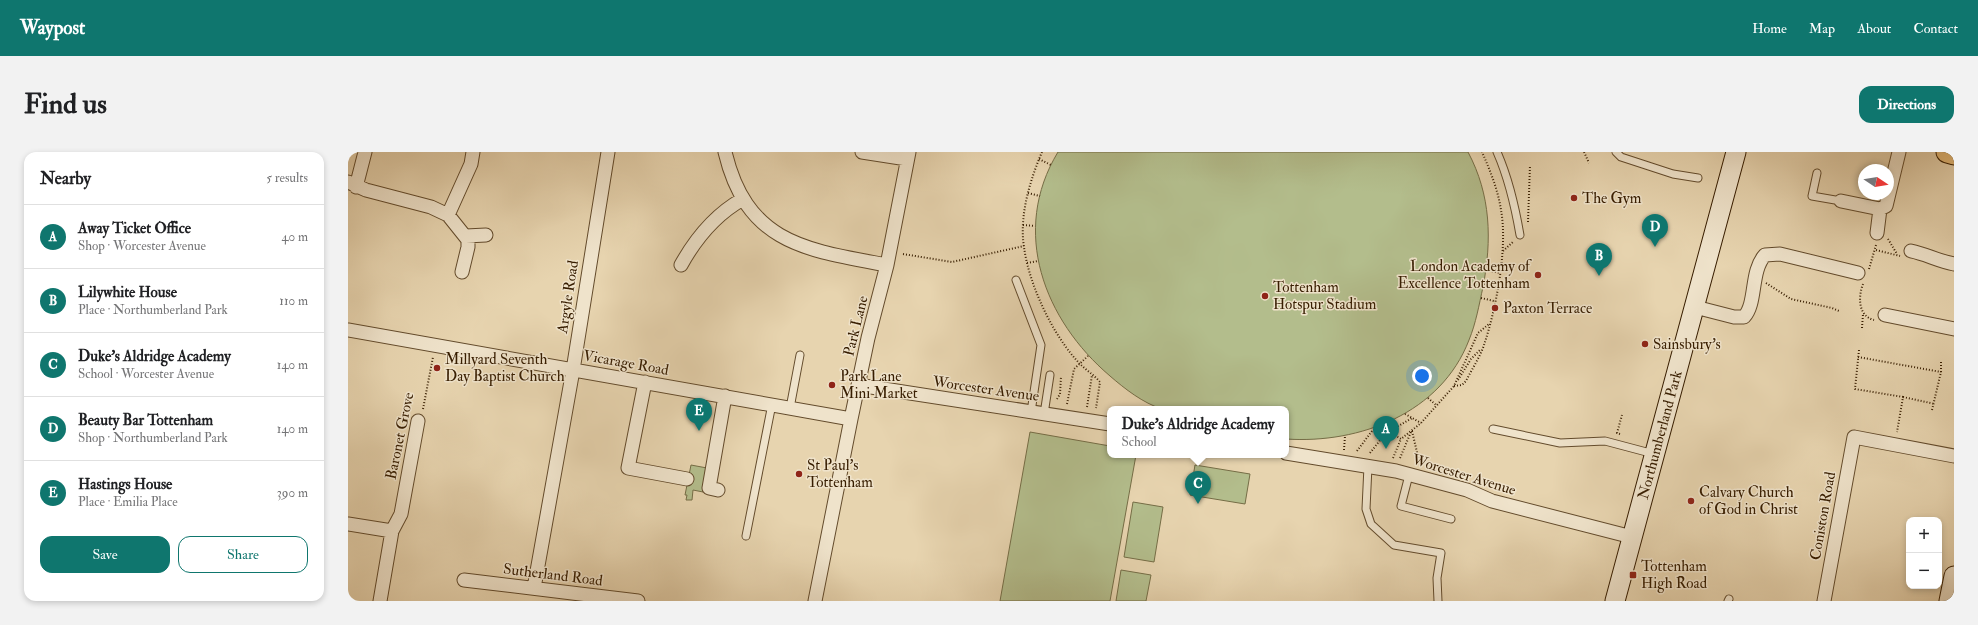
<!DOCTYPE html>
<meta charset="utf-8">
<style>
:root{--surface:#fff;--page:#f2f2f2;--text:#202124;--muted:#757577;--line:#e0e0e0;--accent:#0f766e}
body{margin:0;font-family:"IM FELL Double Pica",serif;background:var(--page);color:var(--text)}
.controls{position:absolute;right:12px;bottom:12px;display:grid;overflow:hidden;border-radius:8px;box-shadow:0 2px 6px #0003}
.controls button{width:36px;height:36px;display:grid;place-items:center;padding:0;border:0;border-bottom:1px solid var(--line);background:var(--surface);color:var(--text);font:20px sans-serif}
.compass{position:absolute;left:1510px;top:12px;width:36px;height:36px;border-radius:50%;background:var(--surface);box-shadow:0 2px 6px #0003;rotate:102deg}
.you{position:absolute;left:1074px;top:224px;width:14px;height:14px;margin:-10px;border:3px solid #fff;border-radius:50%;background:#1a73e8;box-shadow:0 0 0 6px #1a73e833}
.badge{display:grid;place-items:center;width:26px;height:26px;border-radius:50%;background:var(--accent);color:#fff;font-size:13px;font-weight:700}
.pin{position:absolute;translate:-50% -33px;filter:drop-shadow(0 1px 2px #0008)}
.pin::after{content:'';position:absolute;top:21px;width:14px;height:12px;background:inherit;clip-path:polygon(0 0,100% 0,50% 100%)}
.popup{position:absolute;left:759px;top:254px;width:182px;height:52px;box-sizing:border-box;display:grid;place-content:center;border-radius:8px;background:var(--surface);filter:drop-shadow(0 1px 3px #0005);font-size:13px;white-space:nowrap;color:var(--muted)}
.popup b{font-size:15px;color:var(--text)}
.popup::after{content:'';position:absolute;left:50%;top:100%;margin-left:-8px;border:8px solid transparent;border-top-color:var(--surface)}
.list{margin:0;padding:0;list-style:none}
h2{display:flex;justify-content:space-between;align-items:center;height:52px;margin:0;padding:0 16px;font-size:17px}
h2 small{font-size:13px;font-weight:400;color:var(--muted)}
.list li{display:grid;grid-template-columns:26px 1fr auto;gap:12px;align-items:center;box-sizing:border-box;height:64px;padding:0 16px;border-top:1px solid var(--line)}
.list b{display:block;font-size:15px;white-space:nowrap}
.list p{margin:0;font-size:13px;white-space:nowrap;color:var(--muted)}
.list em{font-size:13px;font-style:normal;color:var(--muted)}
.actions{display:flex;gap:8px;padding:12px 16px}
.actions a{flex:1;padding:9px 0;border:1px solid var(--accent);border-radius:12px;text-align:center;font-size:14px;color:var(--accent)}
.actions .main{background:var(--accent);color:#fff}
.map{position:relative;flex:none;width:1606px;height:449px;overflow:hidden;border-radius:12px}
header{display:flex;align-items:center;gap:24px;box-sizing:border-box;height:56px;padding:0 20px;background:var(--accent);color:#fff}
header strong{font-size:19px}
nav{display:flex;gap:22px;margin-inline-start:auto;font-size:14px}
.intro{display:flex;align-items:center;justify-content:space-between;box-sizing:border-box;height:96px;padding:0 24px}
h1{margin:0;font-size:28px}
.button{padding:10px 18px;border-radius:12px;background:var(--accent);color:#fff;font-size:14px;font-weight:700}
main{display:flex;gap:24px;padding:0 24px}
aside{flex:1;background:var(--surface);border-radius:12px;box-shadow:0 2px 6px #0003}
.map>svg:first-child{display:block}
</style>
<header>
<strong>Waypost</strong>
<nav><a>Home</a><a>Map</a><a>About</a><a>Contact</a></nav>
</header>
<div class="intro"><h1>Find us</h1><a class="button">Directions</a></div>
<main>
<aside>
<h2>Nearby<small>5 results</small></h2>
<ul class="list">
<li><span class="badge">A</span><div><b>Away Ticket Office</b><p>Shop · Worcester Avenue</p></div><em>40 m</em></li>
<li><span class="badge">B</span><div><b>Lilywhite House</b><p>Place · Northumberland Park</p></div><em>110 m</em></li>
<li><span class="badge">C</span><div><b>Duke's Aldridge Academy</b><p>School · Worcester Avenue</p></div><em>140 m</em></li>
<li><span class="badge">D</span><div><b>Beauty Bar Tottenham</b><p>Shop · Northumberland Park</p></div><em>140 m</em></li>
<li><span class="badge">E</span><div><b>Hastings House</b><p>Place · Emilia Place</p></div><em>390 m</em></li>
</ul>
<div class="actions"><a class="main">Save</a><a>Share</a></div>
</aside>
<div class="map">
<svg width="1606" height="449" viewBox="0 0 1606 449">
<rect width="100%" height="100%" fill="#e7d4af"/>
<filter id="stains"><feTurbulence type="fractalNoise" baseFrequency=".005" numOctaves="4"/><feColorMatrix values="0 0 0 0 .2 0 0 0 0 .09 0 0 0 0 .02 0 0 0 .5 -.17"/></filter>
<radialGradient id="worn" r=".72"><stop offset=".6" stop-color="#630" stop-opacity="0"/><stop offset="1" stop-color="#630" stop-opacity=".3"/></radialGradient>
<path fill="#b3bd8c" stroke="#756d46" d="M 710,0 L 1120,0 C 1143,43 1144,88 1135,135 C 1131,153 1128,171 1121,188 C 1093,261 1012,292 938,287 L 938,257 C 908,257 877,257 847,257 C 837,257 823,260 814,257 C 795,251 777,237 762,224 C 696,168 662,79 710,0 Z
M 682,280 L 762,294 L 762,303 L 788,303 L 762,449 L 652,449 Z
M 343,313 L 359,316 L 355,340 L 345,338 L 344,348 L 338,348 L 339,343 L 337,343 Z
M 847,313 L 902,322 L 897,352 L 842,343 Z
M 785,350 L 815,355 L 806,410 L 776,405 Z
M 773,418 L 803,423 L 798,449 L 768,449 Z"/>
<g fill="none" stroke-linecap="round" stroke-linejoin="round">
<g stroke="#634b2c" stroke-width="9">
<path id="lane" d="M 1149,0 C 1161,27 1167,54 1172,83
M 1268,0 L 1273,5 L 1325,22 L 1350,26
M 1469,21 L 1464,44 L 1493,49
M 668,128 L 693,193 L 683,260
M 442,256 L 452,203
M 696,262 L 702,223
M 1145,277 L 1212,291 L 1257,289 L 1306,302
M 1020,314 L 1018,357 L 1023,372 L 1046,393 L 1093,401 L 1089,426 L 1090,449
M 1061,323 L 1053,354 L 1103,367
M 398,384 L 424,252
M 1380,449 L 1381,447"/>
</g>
<g stroke="#634b2c" stroke-width="15">
<path id="street" d="M 377,0 C 399,92 458,98 539,113
M 514,0 L 559,7
M 0,30 L 18,38 L 83,55 L 100,63 L 120,88 L 120,95 L 114,120
M 8,35 L 17,0
M 1493,49 L 1532,57 L 1538,54 L 1551,0
M 100,63 L 123,12 L 125,0
M 1529,81 L 1532,57
M 118,84 L 138,83
M 1563,99 C 1578,102 1590,109 1606,112
M 333,113 C 348,86 368,62 395,47
M 1347,155 L 1386,165 L 1396,165 C 1409,151 1402,119 1417,103 L 1432,102 L 1510,121
M 1537,163 L 1606,177
M 0,178 L 503,267
M 297,230 L 280,316 L 339,327
M 510,233 L 762,272
M 938,301 L 1048,319 L 1119,338 L 1144,349 L 1284,385
M 370,338 L 361,336 L 377,244
M 0,372 L 44,379 L 32,449
M 44,379 L 53,362 L 70,269
M 116,428 L 290,449
M 186,436 L 225,218 L 260,0
M 467,449 L 503,267 L 520,186 L 539,113 L 561,0
M 1476,449 L 1506,285 L 1606,304"/>
</g>
<g stroke="#371d00" stroke-width="21">
<g id="secondary">
<path id="s1" d="M 1267,449 L 1388,0"/>
<path d="M 1601,449 L 1606,424"/>
</g>
</g>
<g stroke="#371d00" stroke-width="23">
<path id="primary" d="M 1599,0 L 1606,2"/>
</g>
<path stroke="#371d00" stroke-width="2" stroke-dasharray="1 2" stroke-linecap="butt" d="M 694,0 C 682,28 671,64 676,95 C 681,133 705,184 732,212 C 738,218 746,223 752,230 L 748,256
M 1236,0 L 1241,11
M 691,7 L 703,13
M 680,41 L 692,44
M 1180,70 L 1182,13
M 675,73 L 687,74
M 1540,87 L 1549,102
M 1528,98 L 1552,104
M 1155,99 L 1166,89
M 555,102 L 604,110 L 676,94
M 679,111 L 690,109
M 1521,117 L 1528,93
M 1138,118 L 1152,121
M 1418,131 L 1443,147 L 1484,156 L 1491,159
M 1136,132 L 1149,135
M 1515,132 C 1510,145 1510,164 1526,168
M 1133,146 L 1146,149
M 1514,176 L 1515,162
M 1511,198 L 1507,237 L 1555,245 L 1549,280
M 1510,205 L 1593,220
M 1110,228 L 1123,207 L 1133,197
M 1106,234 L 1114,233 L 1118,229 C 1124,217 1132,205 1136,193 C 1148,157 1160,96 1153,58 C 1150,38 1142,18 1134,0
M 1555,245 L 1587,252
M 1080,246 L 1088,253
M 709,247 L 712,242 L 713,224
M 719,252 L 726,217 L 740,204
M 739,255 L 744,223
M 75,257 L 85,205
M 1584,258 L 1593,220 L 1593,209
M 1057,262 L 1073,271
M 1064,279 L 1072,313
M 1272,282 L 1269,281 L 1274,263
M 996,298 L 997,284
M 1009,299 L 1024,279 L 1034,275 L 1053,287 L 1073,271 L 1106,234 L 1130,181 L 1141,172
M 1022,301 L 1037,282 L 1064,266
M 1045,306 L 1053,287
M 1052,306 L 1063,280"/>
<use href="#lane" stroke="#efe3cb" stroke-width="7"/>
<use href="#street" stroke="#efe3cb" stroke-width="13"/>
<use href="#secondary" stroke="#efe3cb" stroke-width="19"/>
<use href="#primary" stroke="#e4ba78" stroke-width="21"/>
</g>
<g fill="#8f2418" stroke="#efe3cb" stroke-width="1.5">
<circle cx="1226" cy="46" r="4"/>
<circle cx="1190" cy="123" r="4"/>
<circle cx="917" cy="144" r="4"/>
<circle cx="1147" cy="156" r="4"/>
<circle cx="1297" cy="192" r="4"/>
<circle cx="89" cy="216" r="4"/>
<circle cx="484" cy="233" r="4"/>
<circle cx="451" cy="322" r="4"/>
<circle cx="1343" cy="349" r="4"/>
<rect x="1281" y="419" width="8" height="8" rx="2"/>
</g>
<g text-anchor="middle" dominant-baseline="central" stroke-width="3" stroke-linejoin="round" paint-order="stroke">
<g font-size="15" fill="#371d00" stroke="#efe3cb" text-anchor="start">
<text x="1234" y="46">The Gym</text>
<text x="1182" y="114" text-anchor="end">London Academy of<tspan x="1182" dy="17">Excellence Tottenham</tspan></text>
<text x="925" y="135">Tottenham<tspan x="925" dy="17">Hotspur Stadium</tspan></text>
<text x="1155" y="156">Paxton Terrace</text>
<text x="1305" y="192">Sainsbury's</text>
<text x="97" y="207">Millyard Seventh<tspan x="97" dy="17">Day Baptist Church</tspan></text>
<text x="492" y="224">Park Lane<tspan x="492" dy="17">Mini Market</tspan></text>
<text x="459" y="313">St Paul's<tspan x="459" dy="17">Tottenham</tspan></text>
<text x="1351" y="340">Calvary Church<tspan x="1351" dy="17">of God in Christ</tspan></text>
<text x="1293" y="414">Tottenham<tspan x="1293" dy="17">High Road</tspan></text>
</g>
<g font-size="15" fill="#371d00" stroke="#efe3cb">
<text transform="translate(220 145) rotate(-81)">Argyle Road</text>
<text transform="translate(508 174) rotate(-76)">Park Lane</text>
<text transform="translate(278 211) rotate(10)">Vicarage Road</text>
<text transform="translate(638 237) rotate(8)">Worcester Avenue</text>
<text stroke="none"><textPath href="#s1" startOffset="172">Northumberland Park</textPath></text>
<text transform="translate(52 284) rotate(-78)">Baronet Grove</text>
<text transform="translate(1116 323) rotate(17)">Worcester Avenue</text>
<text transform="translate(1475 364) rotate(-80)">Coniston Road</text>
<text transform="translate(205 423) rotate(7)">Sutherland Road</text>
</g>
</g>
<rect width="100%" height="100%" filter="url(#stains)"/>
<rect width="100%" height="100%" fill="url(#worn)"/>
</svg>
<div class="controls">
<button>+</button>
<button>−</button>
</div>
<svg class="compass" viewBox="-18 -18 36 36"><path d="M0-13l5 13h-10z" fill="#e53935"/><path d="M0 13l5-13h-10z" fill="#757577"/></svg>
<div class="you"></div>
<div class="pin badge" style="left:1038px;top:297px">A</div>
<div class="pin badge" style="left:1251px;top:124px">B</div>
<div class="pin badge" style="left:850px;top:352px">C</div>
<div class="popup"><b>Duke's Aldridge Academy</b>School</div>
<div class="pin badge" style="left:1307px;top:95px">D</div>
<div class="pin badge" style="left:351px;top:279px">E</div>
</div>
</main>
